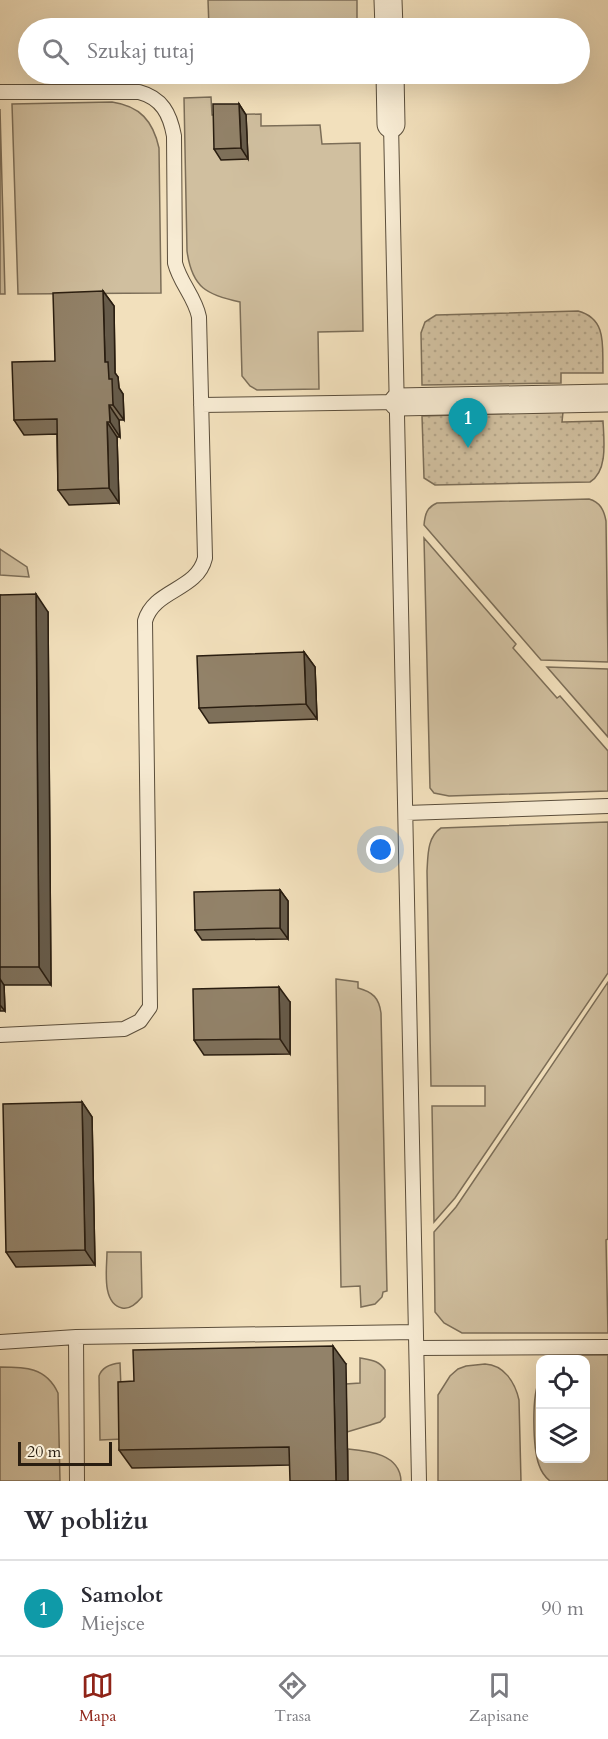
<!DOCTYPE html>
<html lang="pl">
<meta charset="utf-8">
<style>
:root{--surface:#fff;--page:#f2f2f3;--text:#2b2b33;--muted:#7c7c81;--line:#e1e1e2;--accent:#8f2418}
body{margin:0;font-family:Cardo,serif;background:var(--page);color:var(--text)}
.controls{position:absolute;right:18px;bottom:18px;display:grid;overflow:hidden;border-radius:12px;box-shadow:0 6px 24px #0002}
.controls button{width:54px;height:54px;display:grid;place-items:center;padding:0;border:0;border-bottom:2px solid var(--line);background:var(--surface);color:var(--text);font:30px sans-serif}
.scale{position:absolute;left:18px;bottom:15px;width:94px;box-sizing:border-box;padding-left:6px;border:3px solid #291d10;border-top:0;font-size:16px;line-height:21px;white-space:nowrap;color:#291d10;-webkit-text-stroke:4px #f7ebd3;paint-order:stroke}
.you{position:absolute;left:381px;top:850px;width:21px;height:21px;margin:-15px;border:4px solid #fff;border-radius:50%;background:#1a73e8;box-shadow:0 0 0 9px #1a73e833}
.badge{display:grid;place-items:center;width:39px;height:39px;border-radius:50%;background:var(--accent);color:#fff;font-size:20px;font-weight:700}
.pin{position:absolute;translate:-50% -50px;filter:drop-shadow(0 2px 3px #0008)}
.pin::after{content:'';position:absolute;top:32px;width:21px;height:18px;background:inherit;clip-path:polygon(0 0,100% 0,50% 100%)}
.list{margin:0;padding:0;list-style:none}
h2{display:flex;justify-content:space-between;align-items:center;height:78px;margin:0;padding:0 24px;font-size:26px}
h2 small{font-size:20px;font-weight:400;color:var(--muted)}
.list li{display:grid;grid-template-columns:39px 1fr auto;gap:18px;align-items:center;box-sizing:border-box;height:96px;padding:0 24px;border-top:2px solid var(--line)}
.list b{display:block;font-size:22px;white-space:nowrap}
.list p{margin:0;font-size:20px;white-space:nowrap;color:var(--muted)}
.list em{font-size:20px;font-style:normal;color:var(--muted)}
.icon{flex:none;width:33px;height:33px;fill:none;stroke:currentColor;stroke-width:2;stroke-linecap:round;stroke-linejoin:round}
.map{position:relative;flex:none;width:608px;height:1481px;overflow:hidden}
.search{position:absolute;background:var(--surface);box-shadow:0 6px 24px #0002;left:18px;right:18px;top:18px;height:66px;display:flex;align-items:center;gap:15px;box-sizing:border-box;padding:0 21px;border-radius:33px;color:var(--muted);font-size:22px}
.sheet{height:174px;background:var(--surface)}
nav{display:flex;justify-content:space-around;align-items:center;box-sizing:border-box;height:84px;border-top:2px solid var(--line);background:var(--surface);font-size:16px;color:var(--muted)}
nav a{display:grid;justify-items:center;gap:3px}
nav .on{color:var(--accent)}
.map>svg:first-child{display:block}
</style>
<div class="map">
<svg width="608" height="1481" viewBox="0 0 608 1481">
<defs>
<pattern id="garden-dots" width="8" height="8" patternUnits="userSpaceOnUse" patternTransform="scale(1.5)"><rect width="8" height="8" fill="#d0bf9f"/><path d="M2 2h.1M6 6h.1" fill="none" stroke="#b3a488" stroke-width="1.8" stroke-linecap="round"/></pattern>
</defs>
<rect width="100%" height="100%" fill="#f2e0bc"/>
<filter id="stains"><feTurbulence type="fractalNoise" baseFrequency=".00333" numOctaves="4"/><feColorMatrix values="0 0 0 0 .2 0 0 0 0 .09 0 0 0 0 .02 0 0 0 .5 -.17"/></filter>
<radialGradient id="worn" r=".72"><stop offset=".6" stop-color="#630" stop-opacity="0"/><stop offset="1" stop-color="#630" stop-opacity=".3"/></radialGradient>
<path fill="#d0bf9f" stroke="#7c6e58" stroke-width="1.5" d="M 208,0 L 357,0 L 357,28 L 209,28 Z
M 211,97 L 212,115 L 261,114 L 261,126 L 320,125 L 322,144 L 360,143 L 363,331 L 318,332 L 319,389 L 257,390 L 250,386 L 242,376 L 240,302 C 207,295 192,288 187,251 L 184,98 Z
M 112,102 C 140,106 153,121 159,148 L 161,293 L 18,294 L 12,104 Z
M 0,109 L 5,294 L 0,294 Z
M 589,499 C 600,502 604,510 606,521 L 608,662 L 541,660 L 424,525 C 425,514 427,507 437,503 Z
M 424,538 L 516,644 L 513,648 L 557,698 L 560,696 L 608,751 L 608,791 L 449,796 L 434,793 L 430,788 Z
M 0,549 L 27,567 L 29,577 L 0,575 Z
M 547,667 L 608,669 L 608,737 Z
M 608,822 L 608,973 L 455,1198 L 434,1222 L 432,1106 L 485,1106 L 485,1086 L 431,1086 L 427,871 C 428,856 427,837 441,828 Z
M 336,979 L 358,982 L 358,988 C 373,992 379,998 381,1013 L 387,1291 L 383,1292 L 382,1297 L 375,1304 L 361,1307 L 360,1286 L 341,1287 Z
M 608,982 L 608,1239 L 606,1240 L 608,1333 L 462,1333 L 444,1323 L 435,1312 L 434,1232 L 456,1207 Z
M 107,1252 L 141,1252 L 142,1297 C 137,1303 130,1310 122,1308 C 101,1303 107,1268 107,1252 Z
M 581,1355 L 608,1355 L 608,1481 L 550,1481 C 545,1477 541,1471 539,1465 C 533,1449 531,1394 540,1380 L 540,1458 L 586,1458 L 586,1360 L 566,1359 Z
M 360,1358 C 370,1360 379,1360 385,1370 L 385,1417 L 380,1422 L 347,1432 L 346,1384 L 360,1383 Z
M 120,1363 L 123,1439 L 100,1440 L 99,1376 C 102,1367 110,1364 120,1363 Z
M 485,1364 C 504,1365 515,1382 519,1400 L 521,1481 L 438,1481 L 438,1395 L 450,1376 L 458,1369 L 466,1366 Z
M 0,1367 C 25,1367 46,1367 58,1393 L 60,1481 L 0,1481 Z
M 348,1449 C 369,1451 400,1454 401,1481 L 348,1481 Z"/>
<path fill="url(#garden-dots)" stroke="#7c6e58" stroke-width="1.5" d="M 578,311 C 608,319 602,347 603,373 L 561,373 L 561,383 L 422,385 L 421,333 L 425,322 L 436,315 Z
M 563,412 L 562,422 L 603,421 C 604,441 608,471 590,482 L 435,485 L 424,478 L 422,416 Z"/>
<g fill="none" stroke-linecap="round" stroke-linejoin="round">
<g stroke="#5b4e3b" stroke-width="16">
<path id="lane" d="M 0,92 L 139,92 C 162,98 170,114 174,136 L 175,263 C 180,283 195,297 199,317 L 205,558 C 197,591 154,589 145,621 L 150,1007 L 140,1021 L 124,1029 L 0,1035
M 391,124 L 419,1481
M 201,405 L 398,402
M 406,813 L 608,806
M 76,1337 L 77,1481
M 0,1342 L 76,1337 L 416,1332
M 417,1348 L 608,1347"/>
</g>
<g stroke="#5b4e3b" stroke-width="29">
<path id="street" d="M 388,0 L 389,28
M 390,74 L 391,124
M 398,402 L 608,398"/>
</g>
<use href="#lane" stroke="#f7ebd3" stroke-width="14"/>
<use href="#street" stroke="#f7ebd3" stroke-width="27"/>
</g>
<path fill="#7e705a" stroke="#291d10" stroke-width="1.5" d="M 239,104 L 246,115 L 248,159 L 221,160 L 214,149 Z
M 103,291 L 114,306 L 115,373 L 118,377 L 119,388 L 123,394 L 124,420 L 119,420 L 120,437 L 117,437 L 119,503 L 69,505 L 58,490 L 57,434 L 24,435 L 14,420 L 55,361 Z
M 0,595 L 48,612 L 51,985 L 4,985 L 5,1011 L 0,1011 Z
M 304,652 L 315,667 L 317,719 L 209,723 L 199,708 Z
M 280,890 L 288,901 L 288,939 L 202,940 L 195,930 Z
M 290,1002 L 290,1054 L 204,1055 L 194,1040 Z
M 82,1102 L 92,1117 L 95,1265 L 16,1267 L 6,1252 Z
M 346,1364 L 290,1465 L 132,1468 L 119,1450 L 134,1381 Z"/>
<path fill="#665b4a" stroke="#291d10" stroke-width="1.5" d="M 239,104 L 246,115 L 248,159 L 241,148 Z
M 103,291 L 114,306 L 115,373 L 118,377 L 119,388 L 123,394 L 124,420 L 113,405 L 105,362 Z
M 109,405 L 119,420 L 120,437 L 110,422 Z
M 107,422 L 117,437 L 119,503 L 109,488 Z
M 36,594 L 48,612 L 51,985 L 39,967 Z
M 304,652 L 315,667 L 317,719 L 306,704 Z
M 280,890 L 288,901 L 288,939 L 280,928 Z
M 0,979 L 4,985 L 5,1011 L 0,1005 Z
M 279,987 L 290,1002 L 290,1054 L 280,1039 Z
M 82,1102 L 92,1117 L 95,1265 L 85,1250 Z
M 333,1346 L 346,1364 L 348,1481 L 336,1481 Z"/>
<path fill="#928269" stroke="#291d10" stroke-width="1.5" d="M 213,104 L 239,104 L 241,148 L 214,149 Z
M 103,291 L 105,362 L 108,362 L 109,379 L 112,379 L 113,405 L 109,405 L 110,422 L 107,422 L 109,488 L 58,490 L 57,419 L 14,420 L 12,362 L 55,361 L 53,293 Z
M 36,594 L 39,967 L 0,967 L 0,595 Z
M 304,652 L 306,704 L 199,708 L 197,656 Z
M 280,890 L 280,928 L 195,930 L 194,892 Z
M 279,987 L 280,1039 L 194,1040 L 193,989 Z
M 82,1102 L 85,1250 L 6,1252 L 3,1104 Z
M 333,1346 L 336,1481 L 290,1481 L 289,1447 L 119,1450 L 118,1382 L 134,1381 L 133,1350 Z"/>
<rect width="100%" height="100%" filter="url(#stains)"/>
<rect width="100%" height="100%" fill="url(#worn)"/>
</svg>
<div class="controls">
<button><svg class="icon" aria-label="locate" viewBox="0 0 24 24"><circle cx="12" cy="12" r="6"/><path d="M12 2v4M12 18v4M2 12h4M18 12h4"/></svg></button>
<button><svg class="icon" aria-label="layers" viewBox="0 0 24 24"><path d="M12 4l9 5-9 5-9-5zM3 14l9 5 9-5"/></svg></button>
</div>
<div class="scale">20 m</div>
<div class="you"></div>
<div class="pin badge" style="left:468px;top:448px;background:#0f9aa8">1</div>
<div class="search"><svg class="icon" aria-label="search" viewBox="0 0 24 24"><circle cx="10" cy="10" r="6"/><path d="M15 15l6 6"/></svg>Szukaj tutaj</div>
</div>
<section class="sheet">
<h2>W pobliżu<small></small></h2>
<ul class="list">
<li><span class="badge" style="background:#0f9aa8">1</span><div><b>Samolot</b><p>Miejsce</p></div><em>90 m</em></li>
</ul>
</section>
<nav>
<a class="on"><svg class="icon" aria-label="map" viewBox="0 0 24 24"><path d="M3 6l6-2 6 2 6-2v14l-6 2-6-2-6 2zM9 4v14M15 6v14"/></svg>Mapa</a>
<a><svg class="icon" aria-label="directions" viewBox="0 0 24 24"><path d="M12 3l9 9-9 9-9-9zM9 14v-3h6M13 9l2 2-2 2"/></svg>Trasa</a>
<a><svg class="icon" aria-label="saved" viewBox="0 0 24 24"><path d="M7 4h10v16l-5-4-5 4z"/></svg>Zapisane</a>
</nav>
